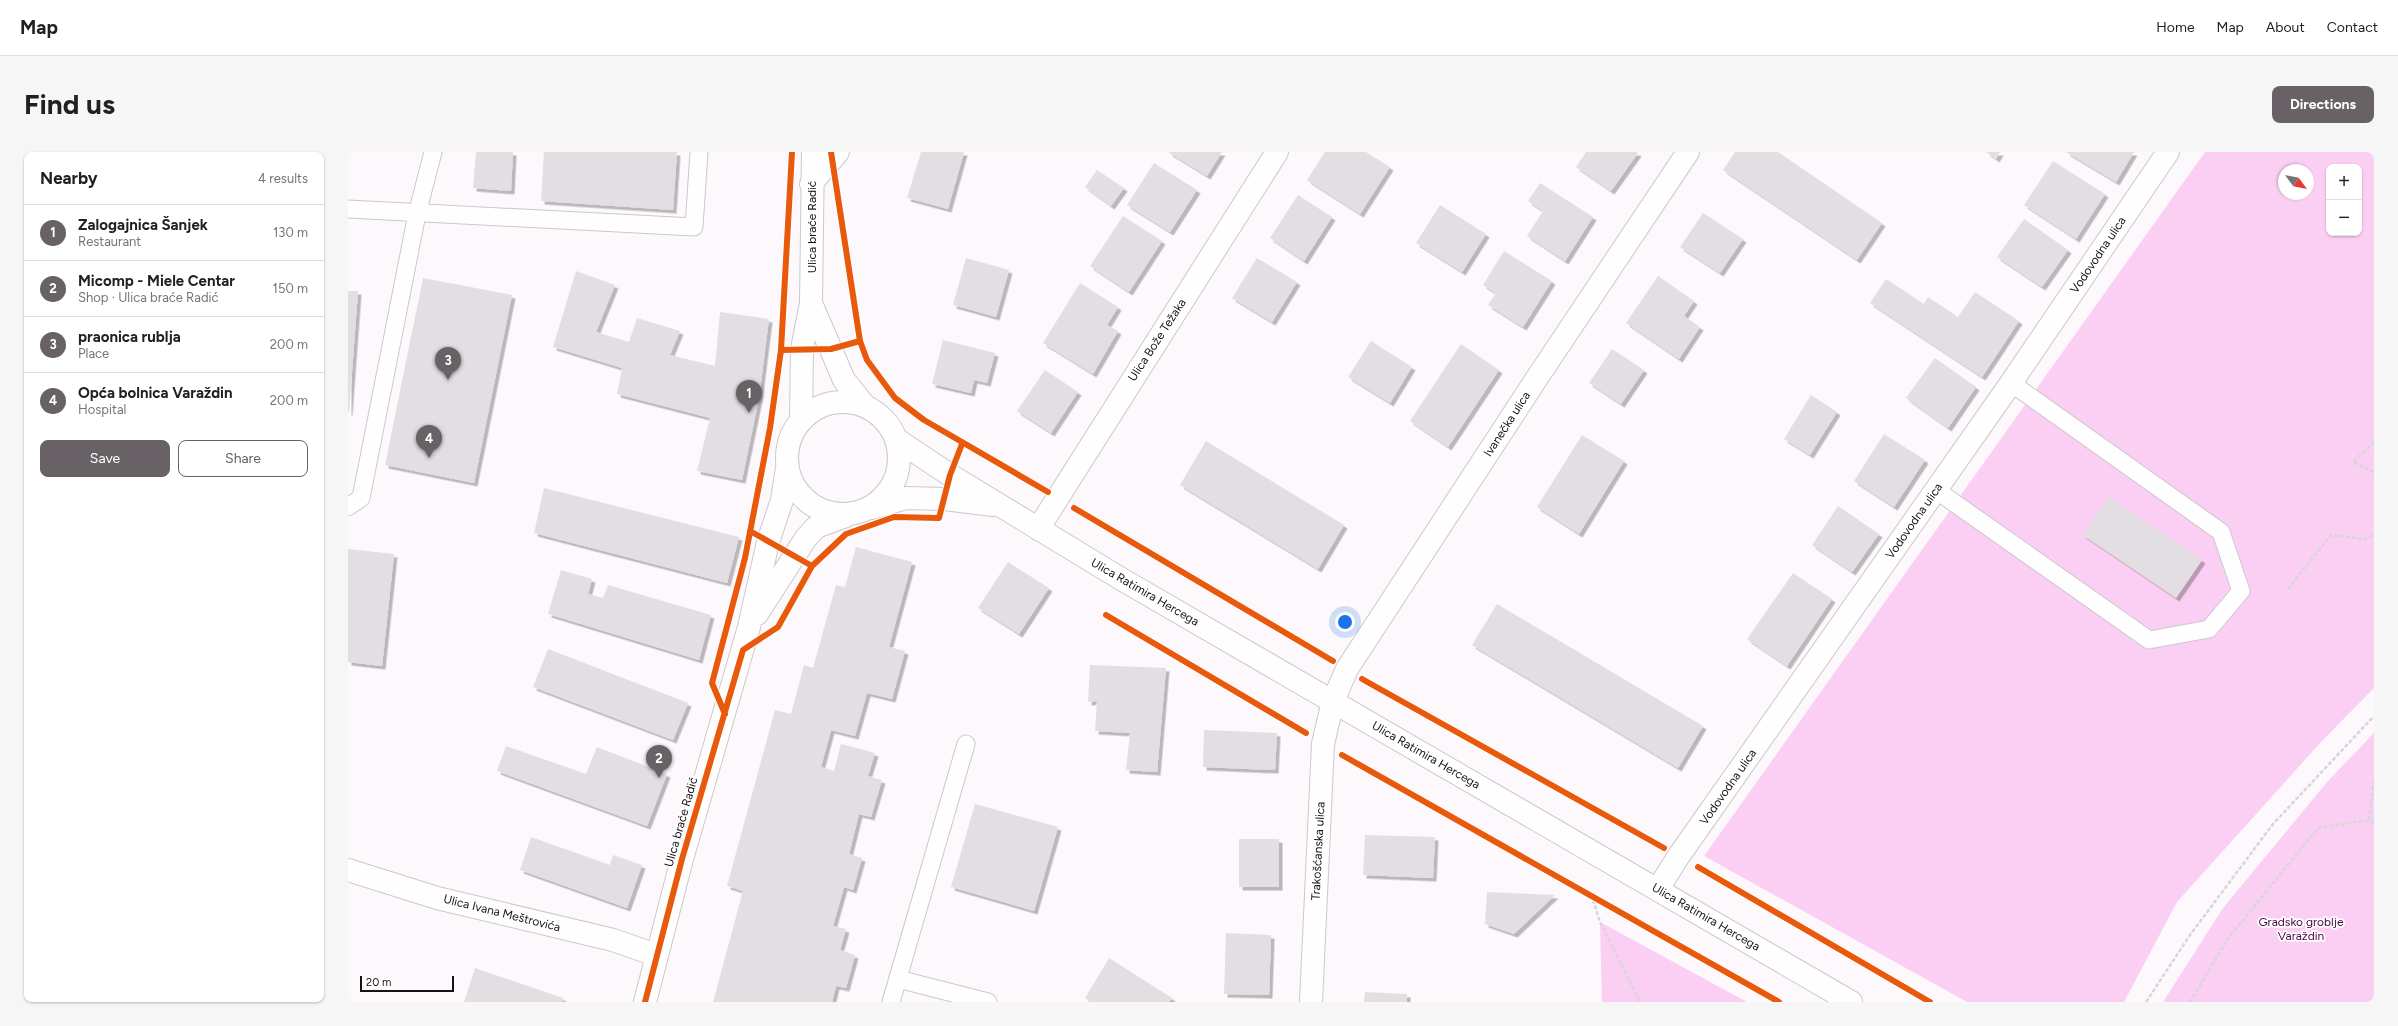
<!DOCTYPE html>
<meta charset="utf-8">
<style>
:root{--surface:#fff;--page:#f6f6f6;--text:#202124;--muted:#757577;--line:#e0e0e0;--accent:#686266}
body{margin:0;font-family:Figtree,sans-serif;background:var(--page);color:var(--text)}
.controls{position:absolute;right:12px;top:12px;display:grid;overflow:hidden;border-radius:8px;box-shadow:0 1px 3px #0004}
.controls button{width:36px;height:36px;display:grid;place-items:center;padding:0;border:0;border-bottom:1px solid var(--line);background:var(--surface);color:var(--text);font:20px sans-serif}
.compass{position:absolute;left:1930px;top:12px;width:36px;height:36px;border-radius:50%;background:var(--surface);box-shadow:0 1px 3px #0004;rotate:122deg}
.scale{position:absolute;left:12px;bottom:10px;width:94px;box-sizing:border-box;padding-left:4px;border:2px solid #181216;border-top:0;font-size:11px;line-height:14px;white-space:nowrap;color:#181216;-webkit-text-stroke:3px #fff;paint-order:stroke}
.you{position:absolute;left:997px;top:470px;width:14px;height:14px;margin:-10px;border:3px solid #fff;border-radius:50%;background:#1a73e8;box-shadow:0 0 0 6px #1a73e833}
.badge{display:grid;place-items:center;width:26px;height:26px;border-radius:50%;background:var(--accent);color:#fff;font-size:13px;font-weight:700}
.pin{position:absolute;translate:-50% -33px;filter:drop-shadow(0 1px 2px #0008)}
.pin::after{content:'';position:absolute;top:21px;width:14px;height:12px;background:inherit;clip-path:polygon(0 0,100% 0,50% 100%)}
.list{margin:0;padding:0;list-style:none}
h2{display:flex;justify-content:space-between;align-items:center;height:52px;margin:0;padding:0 16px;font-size:17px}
h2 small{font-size:13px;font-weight:400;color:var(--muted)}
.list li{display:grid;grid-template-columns:26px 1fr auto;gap:12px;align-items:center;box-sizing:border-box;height:56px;padding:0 16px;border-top:1px solid var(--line)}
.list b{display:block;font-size:15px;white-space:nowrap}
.list p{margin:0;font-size:13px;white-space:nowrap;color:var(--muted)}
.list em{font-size:13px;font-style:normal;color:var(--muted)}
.actions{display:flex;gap:8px;padding:12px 16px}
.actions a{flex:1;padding:9px 0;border:1px solid var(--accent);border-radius:8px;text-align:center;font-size:14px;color:var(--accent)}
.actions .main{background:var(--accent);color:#fff}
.map{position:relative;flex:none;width:2026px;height:850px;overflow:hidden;border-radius:8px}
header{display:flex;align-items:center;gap:24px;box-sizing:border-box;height:56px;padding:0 20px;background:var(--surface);border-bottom:1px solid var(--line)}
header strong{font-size:19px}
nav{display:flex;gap:22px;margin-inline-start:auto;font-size:14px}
.intro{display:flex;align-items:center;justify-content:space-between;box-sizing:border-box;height:96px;padding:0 24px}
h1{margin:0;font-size:28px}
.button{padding:10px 18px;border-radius:8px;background:var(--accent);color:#fff;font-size:14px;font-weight:700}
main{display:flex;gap:24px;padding:0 24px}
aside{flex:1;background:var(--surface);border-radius:8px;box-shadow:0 1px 3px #0004}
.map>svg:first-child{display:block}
</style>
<header>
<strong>Map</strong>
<nav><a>Home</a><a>Map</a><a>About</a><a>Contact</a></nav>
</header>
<div class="intro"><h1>Find us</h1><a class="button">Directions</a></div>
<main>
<aside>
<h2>Nearby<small>4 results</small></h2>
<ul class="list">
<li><span class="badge">1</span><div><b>Zalogajnica Šanjek</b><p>Restaurant</p></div><em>130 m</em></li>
<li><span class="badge">2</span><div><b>Micomp - Miele Centar</b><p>Shop · Ulica braće Radić</p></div><em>150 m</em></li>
<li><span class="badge">3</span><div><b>praonica rublja</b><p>Place</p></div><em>200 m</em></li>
<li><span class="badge">4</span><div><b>Opća bolnica Varaždin</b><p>Hospital</p></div><em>200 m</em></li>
</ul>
<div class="actions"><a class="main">Save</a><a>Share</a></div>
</aside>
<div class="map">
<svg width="2026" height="850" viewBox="0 0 2026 850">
<defs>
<filter id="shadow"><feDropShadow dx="3.5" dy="3.5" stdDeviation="0" flood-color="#0004"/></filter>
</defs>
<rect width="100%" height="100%" fill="#fdf8fc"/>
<path fill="#fbcff4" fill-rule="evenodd" d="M 1857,0 L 2026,0 L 2026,536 L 1973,590 L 1829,750 L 1776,850 L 1619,850 L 1356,704 ZM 1981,15 L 2011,15 L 2011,81 L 1981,81 ZM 1936,18 L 1960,18 L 1960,42 L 1936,42 Z
M 2026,581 L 2026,850 L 1815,850 L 1875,756 L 1979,630 Z
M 1252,770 L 1399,850 L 1254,850 Z"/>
<path fill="#e3dee2" filter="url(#shadow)" d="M 128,0 L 165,0 L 163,39 L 125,36 Z
M 196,0 L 329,0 L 325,58 L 193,49 Z
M 573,0 L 616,0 L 600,57 L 559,46 Z
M 820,0 L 874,0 L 859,24 Z
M 977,0 L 1018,0 L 1042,15 L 1012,62 L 959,28 Z
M 1238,0 L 1288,0 L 1290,1 L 1263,39 L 1228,15 Z
M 1387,0 L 1430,0 L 1534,71 L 1509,108 L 1375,18 Z
M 1638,0 L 1652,0 L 1648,7 Z
M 1718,0 L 1786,0 L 1768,30 Z
M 1705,9 L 1757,42 L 1728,87 L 1676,53 Z
M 806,11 L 849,38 L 822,80 L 779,53 Z
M 749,18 L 776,36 L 763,54 L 737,35 Z
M 1192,31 L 1245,65 L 1217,109 L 1179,84 L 1195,59 L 1180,49 Z
M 950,43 L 984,65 L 956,109 L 922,86 Z
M 1092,53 L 1138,82 L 1114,120 L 1068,91 Z
M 1355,61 L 1395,87 L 1372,121 L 1332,95 Z
M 775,64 L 814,89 L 781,140 L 742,114 Z
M 1676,67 L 1720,98 L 1694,135 L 1649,105 Z
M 1156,99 L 1204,129 L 1175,175 L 1140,153 L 1148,141 L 1135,133 Z
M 618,106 L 661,118 L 648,165 L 605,153 Z
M 909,106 L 949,130 L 924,170 L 884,146 Z
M 228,119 L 267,133 L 248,180 L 281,190 L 289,166 L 332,179 L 322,203 L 367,214 L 372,160 L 421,167 L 411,246 L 394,328 L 349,319 L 362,266 L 269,242 L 274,216 L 205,195 Z
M 1310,124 L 1346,149 L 1336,164 L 1352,175 L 1331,207 L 1278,171 Z
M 75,126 L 164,143 L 126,331 L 37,313 Z
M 1538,127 L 1576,152 L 1580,145 L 1610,165 L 1627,140 L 1671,169 L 1634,225 L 1522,151 Z
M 732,131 L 770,155 L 759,173 L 770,179 L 745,222 L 695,191 Z
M 0,139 L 10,139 L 1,260 L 0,260 Z
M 595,188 L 647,201 L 639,231 L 626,228 L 623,241 L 584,232 Z
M 1023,189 L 1064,215 L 1042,251 L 1000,225 Z
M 1113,192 L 1151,218 L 1100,295 L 1062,269 Z
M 1264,197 L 1296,218 L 1273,252 L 1241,231 Z
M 1587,206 L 1628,235 L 1600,276 L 1558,246 Z
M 697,218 L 730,240 L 703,281 L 669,259 Z
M 1463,243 L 1489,260 L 1462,303 L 1436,287 Z
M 1536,282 L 1577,308 L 1546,355 L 1506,329 Z
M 1234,283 L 1276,309 L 1231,382 L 1189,355 Z
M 858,289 L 996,373 L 970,417 L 832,333 Z
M 196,336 L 391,385 L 379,431 L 186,381 Z
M 1760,345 L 1854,408 L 1828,446 L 1735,383 Z
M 1490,354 L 1531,382 L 1504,420 L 1464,393 Z
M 508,395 L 564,410 L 541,495 L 557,499 L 544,547 L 519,541 L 507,584 L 483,578 L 473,615 L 486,619 L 493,592 L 527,601 L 520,624 L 534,628 L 523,665 L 511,662 L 501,702 L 514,706 L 505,738 L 496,735 L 485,774 L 498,777 L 492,798 L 507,803 L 498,836 L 488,834 L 484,850 L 365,850 L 395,739 L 379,734 L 427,558 L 443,562 L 456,513 L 465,516 L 488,433 L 497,435 Z
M 0,397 L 46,402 L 34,514 L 0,510 Z
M 660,410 L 701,436 L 671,482 L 630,456 Z
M 213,418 L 244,427 L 240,442 L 255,446 L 260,433 L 363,463 L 351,508 L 200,462 Z
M 1445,421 L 1484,447 L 1439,514 L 1399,487 Z
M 1149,452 L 1355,574 L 1330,616 L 1124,493 Z
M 200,497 L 340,551 L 325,588 L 185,535 Z
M 742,513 L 818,516 L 809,620 L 778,618 L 782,581 L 747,579 L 749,549 L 740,550 Z
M 856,578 L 929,581 L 927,618 L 855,615 Z
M 158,594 L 238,622 L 249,595 L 319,622 L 299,674 L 149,619 Z
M 627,652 L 710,675 L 686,759 L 603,735 Z
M 1017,683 L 1087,685 L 1085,726 L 1015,723 Z
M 183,685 L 262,713 L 265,703 L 294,713 L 279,756 L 172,718 Z
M 891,687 L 931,687 L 931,735 L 891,735 Z
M 1139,740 L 1207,743 L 1166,782 L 1137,772 Z
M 878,781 L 923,783 L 921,843 L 876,842 Z
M 761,806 L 824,846 L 821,850 L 743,850 L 737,846 Z
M 127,816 L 215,846 L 214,850 L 116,850 Z
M 1017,840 L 1059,842 L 1059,850 L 1016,850 Z"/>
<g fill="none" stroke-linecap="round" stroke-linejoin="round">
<g stroke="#ccc7cb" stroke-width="19">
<path id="service" d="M 0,57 L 346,75 L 351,0
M 1588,338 L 1801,488 L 1861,477 L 1893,439 L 1873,380 L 1663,231
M 0,355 L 13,346 L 69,62 L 85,0
M 550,827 L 640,850
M 543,850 L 618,592"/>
</g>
<g stroke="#ccc7cb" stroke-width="24">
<path id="minor" d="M 463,32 L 490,0
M 690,377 L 929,0
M 0,718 L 89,746 L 265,788 L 308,803
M 1310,737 L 1330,705 L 1663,231 L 1820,0
M 963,850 L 975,592 L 985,549 L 999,517 L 1187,229 L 1340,0"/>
</g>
<g stroke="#ccc7cb" stroke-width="24">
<path id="secondary" d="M 463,151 L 496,228 L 517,254
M439 306a56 56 0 1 1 112 0a56 56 0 1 1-112 0Z
M 453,268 L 454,197 L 463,151 L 465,0
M 548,287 L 602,323 L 775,428 L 1503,850
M 524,356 L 558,346 L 597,347 L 645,353
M 409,462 L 458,386 L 468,375 L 498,364
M 297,850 L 334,707 L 401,475 L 420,390 L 434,348 L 439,316"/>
</g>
<path stroke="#d7d5d7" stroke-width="2.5" stroke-dasharray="4 2" stroke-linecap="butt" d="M 2026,290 L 2005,310 L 2026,320
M 1940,437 L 1983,383 L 2019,387 L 2026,382
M 2021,668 L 2026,629
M 1243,742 L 1252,770 L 1292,850
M 1798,850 L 1842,783 L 1925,672 L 2026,564
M 1842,850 L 1879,788 L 1970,676 L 2021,668 L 2026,672"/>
<use href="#service" stroke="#fffeff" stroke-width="17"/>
<use href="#minor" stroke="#fffeff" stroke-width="22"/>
<use href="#secondary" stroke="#fffeff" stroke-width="22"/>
<g stroke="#fff" stroke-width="8">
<path id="cycleway" d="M 483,0 L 512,189 L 519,208 L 547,246 L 576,268 L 700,340
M 433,198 L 483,197 L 512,189
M 726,356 L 985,509
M 402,379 L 464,414
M 758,463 L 958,581
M 1014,527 L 1316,696
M 377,562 L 364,531 L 397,406 L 422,276 L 433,198 L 444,0
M 994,603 L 1431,850
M 1350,715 L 1582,850
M 297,850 L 334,707 L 395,498 L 430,475 L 464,414 L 498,382 L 546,365 L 591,366 L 602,323 L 614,292"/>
</g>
<use href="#cycleway" stroke="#e8590c" stroke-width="6"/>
</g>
<g text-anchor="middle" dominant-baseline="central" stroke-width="3.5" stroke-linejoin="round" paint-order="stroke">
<g font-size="12" fill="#181216" stroke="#fff">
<text transform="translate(464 75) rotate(-90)">Ulica braće Radić</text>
<text transform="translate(1750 103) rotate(-56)">Vodovodna ulica</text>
<text transform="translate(809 188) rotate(-57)">Ulica Bože Težaka</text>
<text transform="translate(1159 272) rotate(-57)">Ivanečka ulica</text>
<text transform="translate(1566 369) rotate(-55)">Vodovodna ulica</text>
<text transform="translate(797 440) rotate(30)">Ulica Ratimira Hercega</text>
<text transform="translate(1078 603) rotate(30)">Ulica Ratimira Hercega</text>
<text transform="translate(1380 635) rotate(-55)">Vodovodna ulica</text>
<text transform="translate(333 670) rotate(-74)">Ulica braće Radić</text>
<text transform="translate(970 699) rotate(-87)">Trakošćanska ulica</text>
<text transform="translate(154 761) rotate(14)">Ulica Ivana Meštrovića</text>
<text transform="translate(1358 765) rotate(30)">Ulica Ratimira Hercega</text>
</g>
<g font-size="12" fill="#4a0344" stroke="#fff">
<text x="1953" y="770">Gradsko groblje<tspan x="1953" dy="14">Varaždin</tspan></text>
</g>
</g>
</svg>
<div class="controls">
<button>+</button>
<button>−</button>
</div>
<svg class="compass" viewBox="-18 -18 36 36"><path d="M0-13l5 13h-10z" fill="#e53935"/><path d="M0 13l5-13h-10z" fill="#757577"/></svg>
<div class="scale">20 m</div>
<div class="you"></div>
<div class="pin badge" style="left:401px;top:261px">1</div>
<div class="pin badge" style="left:311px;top:626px">2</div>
<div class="pin badge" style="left:100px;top:228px">3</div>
<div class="pin badge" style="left:81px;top:306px">4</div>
</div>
</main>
